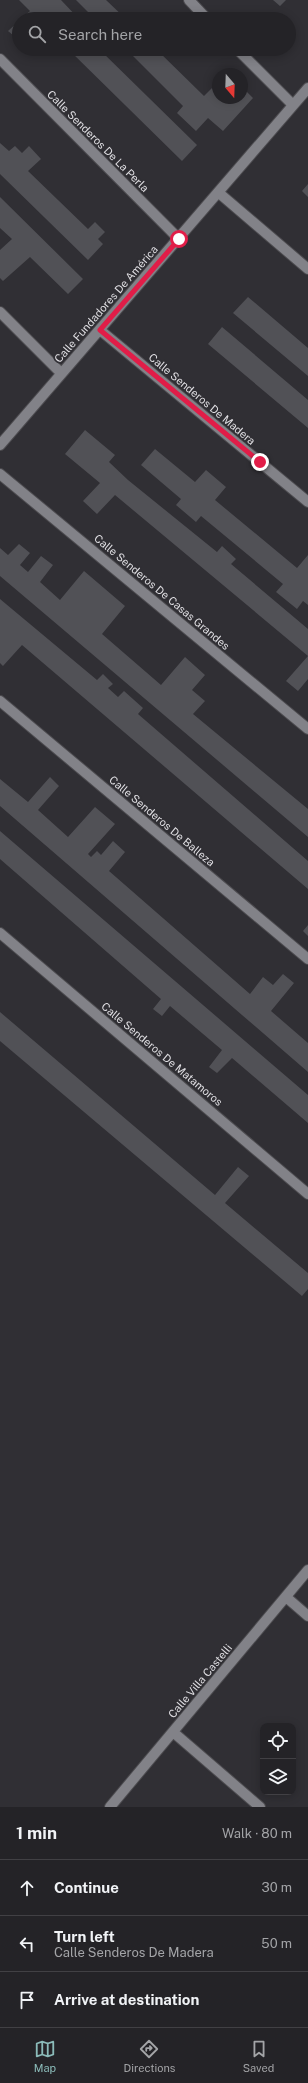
<!DOCTYPE html>
<meta charset="utf-8">
<style>
:root{--surface:#242327;--page:#302f33;--text:#f1f3f6;--muted:#a3a4a7;--line:#414044;--accent:#8bbbb9}
body{margin:0;font-family:"Public Sans",sans-serif;background:var(--page);color:var(--text)}
.controls{position:absolute;right:12px;bottom:12px;display:grid;overflow:hidden;border-radius:8px;box-shadow:0 2px 10px #0003}
.controls button{width:36px;height:36px;display:grid;place-items:center;padding:0;border:0;border-bottom:1px solid var(--line);background:var(--surface);color:var(--text);font:20px sans-serif}
.compass{position:absolute;left:212px;top:68px;width:36px;height:36px;border-radius:50%;background:var(--surface);box-shadow:0 2px 10px #0003;rotate:161deg}
.stop{position:absolute;width:12px;height:12px;margin:-9px;border:3px solid #e11d48;border-radius:50%;background:#fff}
.stop.end{background:#e11d48;border-color:#fff;box-shadow:0 1px 4px #0008}
.list{margin:0;padding:0;list-style:none}
h2{display:flex;justify-content:space-between;align-items:center;height:52px;margin:0;padding:0 16px;font-size:17px}
h2 small{font-size:13px;font-weight:400;color:var(--muted)}
.list li{display:grid;grid-template-columns:26px 1fr auto;gap:12px;align-items:center;box-sizing:border-box;height:56px;padding:0 16px;border-top:1px solid var(--line)}
.list b{display:block;font-size:15px;white-space:nowrap}
.list p{margin:0;font-size:13px;white-space:nowrap;color:var(--muted)}
.list em{font-size:13px;font-style:normal;color:var(--muted)}
.icon{flex:none;width:22px;height:22px;fill:none;stroke:currentColor;stroke-width:2;stroke-linecap:round;stroke-linejoin:round}
.map{position:relative;flex:none;width:308px;height:1807px;overflow:hidden}
.search{position:absolute;background:var(--surface);box-shadow:0 2px 10px #0003;left:12px;right:12px;top:12px;height:44px;display:flex;align-items:center;gap:10px;box-sizing:border-box;padding:0 14px;border-radius:22px;color:var(--muted);font-size:15px}
.sheet{height:220px;background:var(--surface)}
nav{display:flex;justify-content:space-around;align-items:center;box-sizing:border-box;height:56px;border-top:1px solid var(--line);background:var(--surface);font-size:11px;color:var(--muted)}
nav a{display:grid;justify-items:center;gap:2px}
nav .on{color:var(--accent)}
.map>svg:first-child{display:block}
</style>
<div class="map">
<svg width="308" height="1807" viewBox="0 0 308 1807">
<rect width="100%" height="100%" fill="#302f34"/>
<path fill="#515156" d="M 19,0 L 61,0 L 79,19 L 21,19 L 30,11 Z
M 76,0 L 106,0 L 126,19 L 95,19 Z
M 273,0 L 286,0 L 280,6 Z
M 19,21 L 19,40 L 8,31 Z
M 68,49 L 99,49 L 197,145 L 182,161 Z
M 126,49 L 156,49 L 204,96 L 212,88 L 218,95 L 218,98 L 221,98 L 225,102 L 229,98 L 242,98 L 242,87 L 253,98 L 223,131 L 208,118 L 196,131 L 177,113 L 183,106 Z
M 0,143 L 9,151 L 15,146 L 22,153 L 29,146 L 41,159 L 28,171 L 88,229 L 95,222 L 105,232 L 98,239 L 103,244 L 88,260 L 0,174 Z
M 308,184 L 308,197 L 302,191 Z
M 0,197 L 83,279 L 68,294 L 30,257 L 3,281 L 0,278 L 0,250 L 12,239 L 0,228 Z
M 248,297 L 308,348 L 308,376 L 233,313 Z
M 222,327 L 308,400 L 308,428 L 208,344 Z
M 85,430 L 115,455 L 109,462 L 128,480 L 217,552 L 222,546 L 236,559 L 231,564 L 308,629 L 308,679 L 298,691 L 286,681 L 308,656 L 115,495 L 97,514 L 83,501 L 100,483 L 65,454 Z
M 155,449 L 195,482 L 206,470 L 226,487 L 215,500 L 297,568 L 308,555 L 308,605 L 303,601 L 297,609 L 276,592 L 283,584 L 201,516 L 196,522 L 176,505 L 181,499 L 141,465 Z
M 19,544 L 30,553 L 20,565 L 28,572 L 41,556 L 53,565 L 40,582 L 60,600 L 84,571 L 125,606 L 102,634 L 161,685 L 185,657 L 205,675 L 192,690 L 205,701 L 193,714 L 308,809 L 308,837 L 0,576 L 0,548 L 8,555 Z
M 0,599 L 97,680 L 103,674 L 113,684 L 108,688 L 118,697 L 124,691 L 143,708 L 138,714 L 308,861 L 308,889 L 22,645 L 3,666 L 0,663 Z
M 50,777 L 59,786 L 38,810 L 68,837 L 95,807 L 115,824 L 88,854 L 91,857 L 97,851 L 101,855 L 113,841 L 125,852 L 109,871 L 250,994 L 263,977 L 273,985 L 283,974 L 294,983 L 271,1011 L 308,1043 L 308,1072 L 0,806 L 0,779 L 28,802 Z
M 0,831 L 308,1095 L 308,1123 L 232,1058 L 217,1073 L 209,1067 L 222,1050 L 170,1006 L 162,1016 L 153,1009 L 161,999 L 0,859 Z
M 308,925 L 308,936 L 303,931 Z
M 0,1012 L 215,1195 L 238,1167 L 249,1176 L 225,1203 L 308,1273 L 308,1289 L 302,1296 L 0,1041 Z"/>
<g fill="none" stroke-linecap="round" stroke-linejoin="round">
<g stroke="#4c4b4f" stroke-width="12">
<path id="minor" d="M 189,0 L 207,19
M 237,49 L 293,105
M 0,59 L 179,239
M 219,193 L 308,269
M 0,312 L 61,373
M 100,330 L 308,502
M 0,445 L 308,88
M 0,474 L 308,729
M 0,701 L 308,959
M 0,933 L 308,1194
M 286,1597 L 308,1616
M 173,1732 L 260,1807
M 110,1807 L 308,1570"/>
</g>
<use href="#minor" stroke="#828288" stroke-width="10"/>
</g>
<g fill="none" stroke-linecap="round" stroke-linejoin="round">
<path stroke="#e11d48" stroke-width="5" d="M 179,239 L 100,330 L 260,462"/>
</g>
<g text-anchor="middle" dominant-baseline="central" stroke-width="3.5" stroke-linejoin="round" paint-order="stroke">
<g font-size="11" fill="#dfdee2" stroke="#302f34">
<text transform="translate(98 141) rotate(45)">Calle Senderos De La Perla</text>
<text transform="translate(106 304) rotate(-49)">Calle Fundadores De América</text>
<text transform="translate(202 399) rotate(40)">Calle Senderos De Madera</text>
<text transform="translate(162 592) rotate(40)">Calle Senderos De Casas Grandes</text>
<text transform="translate(162 821) rotate(40)">Calle Senderos De Balleza</text>
<text transform="translate(162 1054) rotate(40)">Calle Senderos De Matamoros</text>
<text transform="translate(200 1681) rotate(-50)">Calle Villa Castelli</text>
</g>
</g>
</svg>
<div class="controls">
<button><svg class="icon" aria-label="locate" viewBox="0 0 24 24"><circle cx="12" cy="12" r="6"/><path d="M12 2v4M12 18v4M2 12h4M18 12h4"/></svg></button>
<button><svg class="icon" aria-label="layers" viewBox="0 0 24 24"><path d="M12 4l9 5-9 5-9-5zM3 14l9 5 9-5"/></svg></button>
</div>
<svg class="compass" viewBox="-18 -18 36 36"><path d="M0-13l5 13h-10z" fill="#e53935"/><path d="M0 13l5-13h-10z" fill="#a3a4a7"/></svg>
<div class="stop" style="left:179px;top:239px"></div>
<div class="stop end" style="left:260px;top:462px"></div>
<div class="search"><svg class="icon" aria-label="search" viewBox="0 0 24 24"><circle cx="10" cy="10" r="6"/><path d="M15 15l6 6"/></svg>Search here</div>
</div>
<section class="sheet">
<h2>1 min<small>Walk · 80 m</small></h2>
<ul class="list">
<li><svg class="icon" aria-label="ahead" viewBox="0 0 24 24"><path d="M12 20V5M6 11l6-6 6 6"/></svg><div><b>Continue</b></div><em>30 m</em></li>
<li><svg class="icon" aria-label="left" viewBox="0 0 24 24"><path d="M17 20v-9H6M10 6l-5 5 5 5"/></svg><div><b>Turn left</b><p>Calle Senderos De Madera</p></div><em>50 m</em></li>
<li><svg class="icon" aria-label="arrive" viewBox="0 0 24 24"><path d="M6 21V4h12l-3 4 3 4H6"/></svg><div><b>Arrive at destination</b></div></li>
</ul>
</section>
<nav>
<a class="on"><svg class="icon" aria-label="map" viewBox="0 0 24 24"><path d="M3 6l6-2 6 2 6-2v14l-6 2-6-2-6 2zM9 4v14M15 6v14"/></svg>Map</a>
<a><svg class="icon" aria-label="directions" viewBox="0 0 24 24"><path d="M12 3l9 9-9 9-9-9zM9 14v-3h6M13 9l2 2-2 2"/></svg>Directions</a>
<a><svg class="icon" aria-label="saved" viewBox="0 0 24 24"><path d="M7 4h10v16l-5-4-5 4z"/></svg>Saved</a>
</nav>
